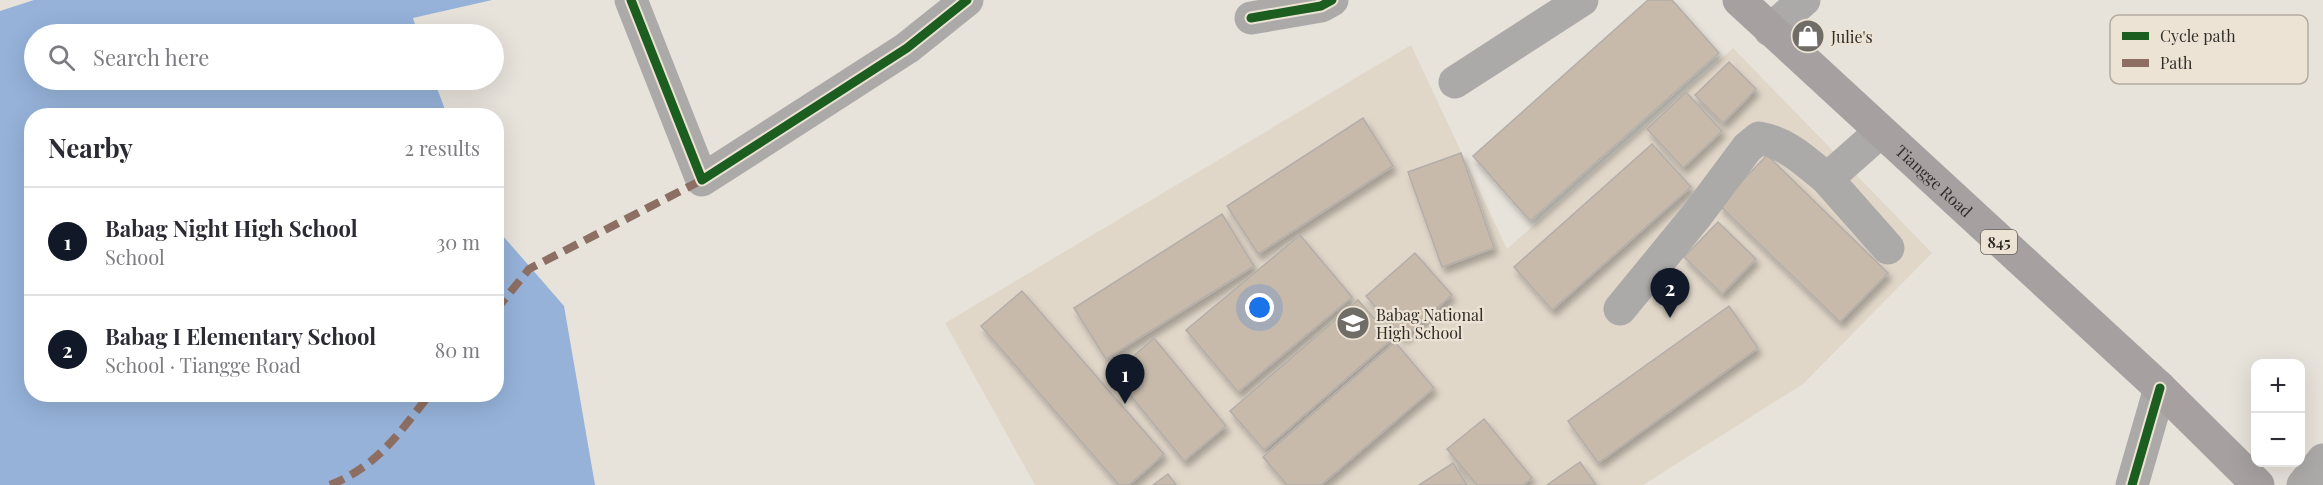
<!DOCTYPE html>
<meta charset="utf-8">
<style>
:root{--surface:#fff;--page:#f7f7f7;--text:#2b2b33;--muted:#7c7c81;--line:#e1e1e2;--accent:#111827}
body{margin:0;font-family:"Playfair Display",serif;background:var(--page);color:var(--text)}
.controls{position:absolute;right:18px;bottom:18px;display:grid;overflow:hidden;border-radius:12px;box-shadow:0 6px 24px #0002}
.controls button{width:54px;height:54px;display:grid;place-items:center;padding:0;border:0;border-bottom:2px solid var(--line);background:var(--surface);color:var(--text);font:30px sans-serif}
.you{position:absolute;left:1260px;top:308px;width:21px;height:21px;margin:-15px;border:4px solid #fff;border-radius:50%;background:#1a73e8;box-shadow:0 0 0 9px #1a73e833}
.badge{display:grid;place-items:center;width:39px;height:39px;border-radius:50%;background:var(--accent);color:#fff;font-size:20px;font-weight:700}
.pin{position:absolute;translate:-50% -50px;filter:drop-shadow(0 2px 3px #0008)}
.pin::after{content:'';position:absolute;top:32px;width:21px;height:18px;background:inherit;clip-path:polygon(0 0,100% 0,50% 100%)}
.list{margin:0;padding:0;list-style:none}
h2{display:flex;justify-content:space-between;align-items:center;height:78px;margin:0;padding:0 24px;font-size:26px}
h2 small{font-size:20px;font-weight:400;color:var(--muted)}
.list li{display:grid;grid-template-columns:39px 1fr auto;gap:18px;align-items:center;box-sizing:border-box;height:108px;padding:0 24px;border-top:2px solid var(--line)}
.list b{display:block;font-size:22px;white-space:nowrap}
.list p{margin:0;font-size:20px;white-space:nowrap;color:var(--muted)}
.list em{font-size:20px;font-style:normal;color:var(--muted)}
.icon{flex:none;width:33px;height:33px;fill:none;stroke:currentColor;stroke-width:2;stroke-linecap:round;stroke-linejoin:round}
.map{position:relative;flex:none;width:2323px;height:485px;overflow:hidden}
.search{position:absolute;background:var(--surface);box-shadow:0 6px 24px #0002;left:24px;top:24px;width:480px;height:66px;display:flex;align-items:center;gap:15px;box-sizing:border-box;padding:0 21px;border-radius:33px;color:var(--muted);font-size:22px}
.panel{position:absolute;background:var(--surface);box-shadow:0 6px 24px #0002;left:24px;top:108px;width:480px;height:294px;border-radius:24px}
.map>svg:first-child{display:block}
</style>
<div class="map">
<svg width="2323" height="485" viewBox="0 0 2323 485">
<defs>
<filter id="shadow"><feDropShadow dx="3.5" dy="6" stdDeviation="3" flood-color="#0004"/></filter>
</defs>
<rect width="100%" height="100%" fill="#e7e2da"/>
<path fill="#e1d7c9" d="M 1411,45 L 1507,249 L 1733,48 L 1932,253 L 1803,384 L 1643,485 L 1035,485 L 945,323 Z"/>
<path fill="#96b2d9" d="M 34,0 L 492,0 L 413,18 L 418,34 L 34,34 L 34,80 L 434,80 L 447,115 L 32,116 L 32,394 L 496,394 L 497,229 L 564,306 L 595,485 L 0,485 L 0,11 Z"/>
<path fill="#c7baab" stroke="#b3aea9" stroke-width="1.5" filter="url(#shadow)" d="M 1648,0 L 1672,0 L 1719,53 L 1530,221 L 1473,156 Z
M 1729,62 L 1756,89 L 1723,123 L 1695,95 Z
M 1686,92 L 1722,131 L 1683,168 L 1647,129 Z
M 1363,118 L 1393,166 L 1258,254 L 1227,206 Z
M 1652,144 L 1691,187 L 1552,310 L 1514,267 Z
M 1461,153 L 1494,248 L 1442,267 L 1408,172 Z
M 1767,155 L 1888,273 L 1840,322 L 1719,205 Z
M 1222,214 L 1254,266 L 1106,359 L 1074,308 Z
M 1718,222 L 1756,259 L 1722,294 L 1684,257 Z
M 1300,235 L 1352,297 L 1238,392 L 1186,330 Z
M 1415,253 L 1452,295 L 1403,338 L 1366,296 Z
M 1022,291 L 1164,454 L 1129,485 L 1119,485 L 981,326 Z
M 1358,300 L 1392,339 L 1264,450 L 1230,411 Z
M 1729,306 L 1758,348 L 1598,463 L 1568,421 Z
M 1154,338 L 1226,426 L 1184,461 L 1113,374 Z
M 1395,342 L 1434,388 L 1321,485 L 1287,485 L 1263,457 Z
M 1484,419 L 1532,478 L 1523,485 L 1477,485 L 1447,449 Z
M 1580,462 L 1596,485 L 1547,485 Z
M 1453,463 L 1467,485 L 1419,485 Z
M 1168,474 L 1176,485 L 1153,485 Z"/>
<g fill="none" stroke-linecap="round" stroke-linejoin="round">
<path stroke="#acaaa9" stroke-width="33" d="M 631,0 L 702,180 L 907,48 L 967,0
M 1251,18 L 1321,6 L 1332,0
M 1770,30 L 1804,0
M 1455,82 L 1582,0
M 1827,179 L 1888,248
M 1620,309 L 1697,215 L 1747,148 L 1759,138 C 1787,143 1805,161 1827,179 L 1880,132
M 2132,485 L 2160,388
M 2303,485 L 2323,460"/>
<path stroke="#a6a1a0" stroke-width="33" id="s1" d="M 1739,0 L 2160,388 L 2258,485"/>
<path stroke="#8d6e63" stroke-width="8" stroke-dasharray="15 8" stroke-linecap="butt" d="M 496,310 L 529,269 L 702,180
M 330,485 C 379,465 398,434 430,394"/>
<g stroke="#ece3d5" stroke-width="13">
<path id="cycleway" d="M 631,0 L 702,180 L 907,48 L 967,0
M 1251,18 L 1321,6 L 1332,0
M 2132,485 L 2160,388"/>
</g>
<use href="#cycleway" stroke="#1b5e20" stroke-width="9"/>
</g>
<defs>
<g id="shop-disc" transform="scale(1.725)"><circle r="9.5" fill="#706c66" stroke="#ece3d5"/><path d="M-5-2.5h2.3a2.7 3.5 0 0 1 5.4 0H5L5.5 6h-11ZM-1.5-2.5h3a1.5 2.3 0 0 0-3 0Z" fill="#fff"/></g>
<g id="school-disc" transform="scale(1.725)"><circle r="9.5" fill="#706c66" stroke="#ece3d5"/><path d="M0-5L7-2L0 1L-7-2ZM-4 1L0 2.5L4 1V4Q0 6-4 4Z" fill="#fff"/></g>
</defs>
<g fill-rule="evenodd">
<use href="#shop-disc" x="1808" y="36"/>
<use href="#school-disc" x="1353" y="323"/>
</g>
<g text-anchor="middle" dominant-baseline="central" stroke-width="4.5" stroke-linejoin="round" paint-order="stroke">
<rect fill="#ece3d5" stroke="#68635b" stroke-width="1.5" x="1981" y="230" width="36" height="24" rx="4.5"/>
<g font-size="15" font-weight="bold" fill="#302c27">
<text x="1999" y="242">845</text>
</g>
<g font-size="16" fill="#302c27" stroke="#ece3d5" text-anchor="start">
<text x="1831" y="36">Julie's</text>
<text x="1376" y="314">Babag National<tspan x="1376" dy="18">High School</tspan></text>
</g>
<g font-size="16" fill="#302c27" stroke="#ece3d5">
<text stroke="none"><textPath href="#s1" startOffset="266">Tiangge Road</textPath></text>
</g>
</g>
<rect x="2110" y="15" width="198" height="69" rx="9" fill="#ece3d5" stroke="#b4aca1" stroke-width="1.5"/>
<rect x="2122" y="32" width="27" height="8" fill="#1b5e20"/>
<rect x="2122" y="59" width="27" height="8" fill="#8d6e63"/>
<g font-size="16" fill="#302c27">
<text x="2160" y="42">Cycle path</text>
<text x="2160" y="69">Path</text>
</g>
</svg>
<div class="controls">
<button>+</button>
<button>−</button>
</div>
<div class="you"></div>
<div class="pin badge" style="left:1125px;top:404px">1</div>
<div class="pin badge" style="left:1670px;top:318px">2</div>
<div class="search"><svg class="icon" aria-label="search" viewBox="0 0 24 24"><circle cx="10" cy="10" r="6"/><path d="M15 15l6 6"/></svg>Search here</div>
<section class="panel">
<h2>Nearby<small>2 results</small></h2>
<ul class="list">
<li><span class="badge">1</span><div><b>Babag Night High School</b><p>School</p></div><em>30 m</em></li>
<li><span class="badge">2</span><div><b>Babag I Elementary School</b><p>School · Tiangge Road</p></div><em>80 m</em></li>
</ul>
</section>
</div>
